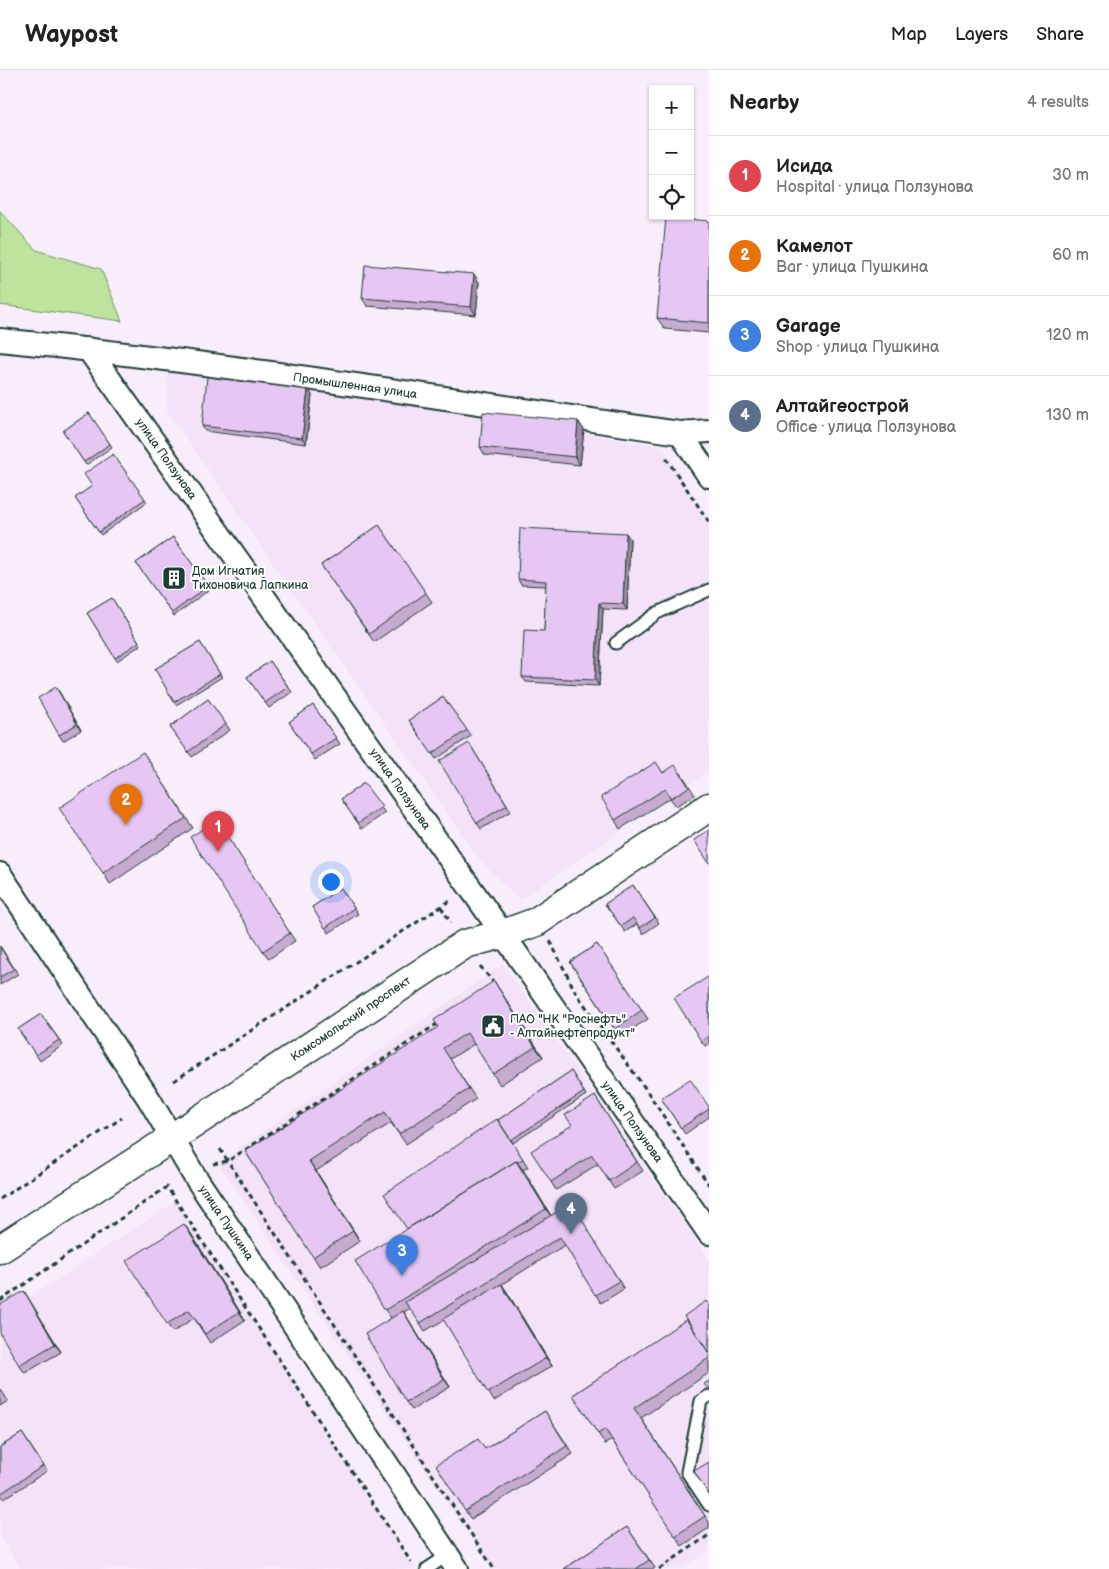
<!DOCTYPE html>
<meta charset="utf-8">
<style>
:root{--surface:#fff;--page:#f6f6f6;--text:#222;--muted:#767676;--line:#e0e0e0;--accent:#1f3d34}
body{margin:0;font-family:"Balsamiq Sans",sans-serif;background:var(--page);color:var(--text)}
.controls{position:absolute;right:15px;top:15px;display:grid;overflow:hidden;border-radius:0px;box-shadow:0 1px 4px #0004}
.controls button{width:45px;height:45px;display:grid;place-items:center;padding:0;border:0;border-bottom:1px solid var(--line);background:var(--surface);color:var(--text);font:25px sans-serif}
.you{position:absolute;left:330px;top:811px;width:18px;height:18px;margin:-12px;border:4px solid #fff;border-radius:50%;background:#1a73e8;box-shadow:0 0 0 8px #1a73e833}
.badge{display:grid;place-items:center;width:32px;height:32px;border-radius:50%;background:var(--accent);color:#fff;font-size:16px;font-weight:700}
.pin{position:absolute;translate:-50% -41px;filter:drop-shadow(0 1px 2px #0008)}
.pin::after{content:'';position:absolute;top:26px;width:18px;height:15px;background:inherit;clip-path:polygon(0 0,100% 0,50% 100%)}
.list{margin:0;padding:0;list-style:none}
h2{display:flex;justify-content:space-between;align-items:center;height:65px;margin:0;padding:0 20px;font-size:21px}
h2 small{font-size:16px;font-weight:400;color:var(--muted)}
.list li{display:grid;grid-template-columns:32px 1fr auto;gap:15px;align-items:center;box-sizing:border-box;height:80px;padding:0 20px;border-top:1px solid var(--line)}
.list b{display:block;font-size:19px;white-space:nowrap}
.list p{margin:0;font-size:16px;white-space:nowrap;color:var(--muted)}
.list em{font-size:16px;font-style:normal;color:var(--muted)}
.icon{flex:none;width:28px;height:28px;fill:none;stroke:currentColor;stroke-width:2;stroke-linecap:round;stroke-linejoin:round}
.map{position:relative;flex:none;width:709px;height:1499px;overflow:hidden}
header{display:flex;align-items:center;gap:30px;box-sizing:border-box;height:70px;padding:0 25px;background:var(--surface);border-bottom:1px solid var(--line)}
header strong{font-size:24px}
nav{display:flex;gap:28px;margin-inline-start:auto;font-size:18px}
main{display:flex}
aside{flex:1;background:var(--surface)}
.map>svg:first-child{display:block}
</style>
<header>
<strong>Waypost</strong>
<nav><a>Map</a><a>Layers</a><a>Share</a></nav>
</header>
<main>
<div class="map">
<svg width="709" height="1499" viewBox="0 0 709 1499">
<rect width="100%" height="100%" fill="#f8eefb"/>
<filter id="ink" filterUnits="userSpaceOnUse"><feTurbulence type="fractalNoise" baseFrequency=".02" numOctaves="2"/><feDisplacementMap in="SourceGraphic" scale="10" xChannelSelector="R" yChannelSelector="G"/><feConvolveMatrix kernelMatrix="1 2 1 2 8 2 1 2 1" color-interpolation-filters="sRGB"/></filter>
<g filter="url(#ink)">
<path fill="#f3e2f8" d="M 168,293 L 663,377 L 709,453 L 709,701 L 519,830 L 479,789 L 167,341 Z
M 503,894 L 709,1189 L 709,1480 L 681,1499 L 492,1499 L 218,1093 Z
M 176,1131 L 415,1499 L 21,1499 L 0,1466 L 0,1247 Z"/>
<path fill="#bee39d" stroke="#6e9068" d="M 0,141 L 36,180 L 101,199 L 122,251 L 0,235 Z"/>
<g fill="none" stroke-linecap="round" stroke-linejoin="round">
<g stroke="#1f3d34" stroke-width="15">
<path id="lane" d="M 616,573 L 657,543 L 709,520
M 709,1326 L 701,1331 L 687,1402 L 709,1435
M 427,1499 L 448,1485"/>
</g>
<g stroke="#1f3d34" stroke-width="26">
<path id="street" d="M 0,270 C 227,293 454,330 680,363 L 709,361
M 88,279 L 503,864 L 709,1163
M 680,363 L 709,406
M 0,804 L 149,1029 L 192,1102 L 457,1499"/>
</g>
<g stroke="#1f3d34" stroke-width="31">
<path id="secondary" d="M 0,1179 L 172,1068 L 465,874 L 503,864 L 536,852 L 709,737"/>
</g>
<path stroke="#1f3d34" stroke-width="3" stroke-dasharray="5 4" stroke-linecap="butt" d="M 666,388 L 709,452
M 441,837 L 451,853
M 550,871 L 576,923 L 645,1018 L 709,1115
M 480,896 L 495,914
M 174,1011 L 451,830
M 220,1079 L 494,1499
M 213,1094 L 228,1091 L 440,952
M 0,1129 L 122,1048
M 0,1231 L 167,1117 L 411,1492
M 659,1499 L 709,1465"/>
<use href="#lane" stroke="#fff" stroke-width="11"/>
<use href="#street" stroke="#fff" stroke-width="22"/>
<use href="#secondary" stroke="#fff" stroke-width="28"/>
</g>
<path fill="#c6aad0" stroke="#1f3d34" d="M 709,151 L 709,263 L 665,259 L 657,248 Z
M 479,212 L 476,245 L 367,236 L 362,228 Z
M 308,320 L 312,325 L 306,374 L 205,361 L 202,356 Z
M 89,343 L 112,377 L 86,395 L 63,361 Z
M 578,351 L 584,360 L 580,395 L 485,385 L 480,377 Z
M 113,384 L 147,432 L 101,465 L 75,428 L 92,416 Z
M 379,455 L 432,532 L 374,572 L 321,495 Z
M 173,467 L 210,519 L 174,546 L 136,493 Z
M 630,469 L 627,540 L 603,539 L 599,616 L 526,612 L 522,607 L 544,561 L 546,516 L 521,515 L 518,509 Z
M 112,528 L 141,575 L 117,591 L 87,543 Z
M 200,572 L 222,607 L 176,635 L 155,599 Z
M 270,591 L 292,622 L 269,638 L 247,607 Z
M 56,617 L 81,660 L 63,671 L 59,665 Z
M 443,627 L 471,666 L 436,689 L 409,650 Z
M 208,629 L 230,660 L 192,687 L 170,657 Z
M 313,635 L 340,674 L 315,690 L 289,652 Z
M 469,673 L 511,741 L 481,759 L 477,753 Z
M 143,682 L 193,758 L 110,814 L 103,803 Z
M 663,702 L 681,703 L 695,725 L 676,736 L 670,728 L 620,759 L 615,750 Z
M 364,713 L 385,743 L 362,759 L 341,729 Z
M 222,758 L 295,871 L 269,889 L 263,881 Z
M 633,815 L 659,853 L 643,864 L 637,854 L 625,862 L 605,834 Z
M 341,818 L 358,844 L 329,863 L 312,837 Z
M 597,874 L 648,949 L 620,967 L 570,892 Z
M 0,876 L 18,904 L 0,915 Z
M 709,908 L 709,974 L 705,976 L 701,971 Z
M 501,922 L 543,987 L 500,1015 L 474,974 L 450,989 L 476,1029 L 406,1074 L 391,1053 L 316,1101 L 360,1171 L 320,1197 L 245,1081 Z
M 41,944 L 63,975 L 40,991 L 18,959 Z
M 571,1001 L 586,1025 L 513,1073 L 498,1050 Z
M 595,1026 L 643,1101 L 614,1119 L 598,1094 L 556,1120 L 551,1112 L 572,1055 Z
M 661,1028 L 709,1037 L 709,1047 L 685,1064 Z
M 497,1049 L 528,1097 L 523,1100 L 551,1146 L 577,1142 L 624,1219 L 601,1233 L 565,1175 L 502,1214 L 552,1296 L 494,1331 L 444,1250 L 425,1261 L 410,1238 L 404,1242 L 450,1317 L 412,1340 L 406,1332 L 391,1248 L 385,1240 Z
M 190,1162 L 245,1250 L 210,1273 L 194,1248 L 173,1262 L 167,1254 Z
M 24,1221 L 61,1282 L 25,1303 L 19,1295 Z
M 709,1235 L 709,1303 L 641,1348 L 709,1452 L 709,1458 L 682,1476 L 612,1370 L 605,1374 L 573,1325 Z
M 0,1318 L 8,1331 L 0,1336 Z
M 545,1341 L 573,1384 L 471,1449 L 465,1441 L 485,1379 Z
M 22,1363 L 47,1401 L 4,1429 L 0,1424 L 0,1377 Z
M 627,1457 L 655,1498 L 654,1499 L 564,1499 Z"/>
<path fill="#a18ba9" stroke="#1f3d34" d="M 474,204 L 479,212 L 476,245 L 471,237 Z
M 308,320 L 312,325 L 306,374 L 302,368 Z
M 578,351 L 584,360 L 580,395 L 575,387 Z
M 626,463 L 630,469 L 627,540 L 623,534 Z
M 599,533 L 603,539 L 599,616 L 595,610 Z
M 56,617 L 60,623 L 81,660 L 77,654 Z
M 494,911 L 501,922 L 543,987 L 535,977 Z
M 309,1091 L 316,1101 L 360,1171 L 353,1161 Z
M 516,1091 L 524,1101 L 553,1149 L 546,1139 Z
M 184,1154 L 190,1162 L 245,1250 L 239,1242 Z
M 501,1214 L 507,1222 L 552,1296 L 546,1288 Z
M 24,1221 L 29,1229 L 61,1282 L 55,1274 Z
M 403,1241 L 408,1249 L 450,1317 L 444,1309 Z"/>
<path fill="#e6c6f2" stroke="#1f3d34" d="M 666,147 L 709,151 L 709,253 L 657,248 Z
M 365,195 L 474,204 L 471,237 L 362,228 Z
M 207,307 L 308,320 L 302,368 L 202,356 Z
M 483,342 L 578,351 L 575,387 L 480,377 Z
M 89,343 L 110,374 L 84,392 L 63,361 Z
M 113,384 L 145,429 L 99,462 L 75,428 L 92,416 L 84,404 Z
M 379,455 L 426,523 L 369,564 L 321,495 Z
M 520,458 L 626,463 L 623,534 L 599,533 L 595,610 L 522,607 L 524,560 L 544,561 L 546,511 L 518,509 Z
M 173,467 L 208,516 L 172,543 L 136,493 Z
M 112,528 L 139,572 L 115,588 L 87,543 Z
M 200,572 L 220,604 L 174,632 L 155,599 Z
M 270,591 L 288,617 L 265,633 L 247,607 Z
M 56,617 L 77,654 L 59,665 L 38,628 Z
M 443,627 L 467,660 L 432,684 L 409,650 Z
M 208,629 L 226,654 L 188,682 L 170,657 Z
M 313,635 L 336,668 L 311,684 L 289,652 Z
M 469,673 L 507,735 L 477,753 L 439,691 Z
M 143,682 L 186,748 L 103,803 L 59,738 Z
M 656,692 L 663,703 L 675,695 L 689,717 L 671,728 L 665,719 L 615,750 L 601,727 Z
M 364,713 L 382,737 L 358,753 L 341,729 Z
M 217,750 L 290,863 L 263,881 L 190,767 Z
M 709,760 L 709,793 L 694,770 Z
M 633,815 L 655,848 L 640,858 L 633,848 L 621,856 L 605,834 Z
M 341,818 L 354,838 L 325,858 L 312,837 Z
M 597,874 L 642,940 L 615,959 L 570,892 Z
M 0,877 L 14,899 L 0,907 Z
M 708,907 L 709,908 L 709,966 L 701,971 L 674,928 Z
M 494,911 L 535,977 L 493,1004 L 467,963 L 443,978 L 469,1019 L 399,1064 L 385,1042 L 309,1091 L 353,1161 L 313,1187 L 245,1081 L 438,957 L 434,950 Z
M 41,944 L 59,970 L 36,985 L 18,959 Z
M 571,1001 L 584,1022 L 511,1070 L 498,1050 Z
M 690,1009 L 709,1037 L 709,1039 L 681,1058 L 661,1028 Z
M 595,1026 L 637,1092 L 609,1111 L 592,1085 L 551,1112 L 531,1081 L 572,1055 L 565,1045 Z
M 497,1049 L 523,1089 L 517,1092 L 516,1091 L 407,1159 L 384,1124 Z
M 516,1091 L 546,1139 L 385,1240 L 355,1191 Z
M 572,1133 L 619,1211 L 595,1225 L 560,1167 L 420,1253 L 405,1232 Z
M 184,1154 L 239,1242 L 205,1264 L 189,1240 L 167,1254 L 126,1191 Z
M 501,1214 L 546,1288 L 488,1323 L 443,1249 Z
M 24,1221 L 55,1274 L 19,1295 L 0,1263 L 0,1235 Z
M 706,1231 L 709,1235 L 709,1283 L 684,1246 Z
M 403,1241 L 444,1309 L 406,1332 L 365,1264 Z
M 687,1249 L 709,1283 L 709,1288 L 634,1338 L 705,1446 L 675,1466 L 605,1359 L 598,1364 L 573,1325 Z
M 709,1311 L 709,1321 L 704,1314 Z
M 545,1341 L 567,1376 L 465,1441 L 436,1395 L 478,1369 L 485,1379 Z
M 22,1363 L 43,1396 L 0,1424 L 0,1377 Z
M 709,1392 L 709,1425 L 694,1401 Z
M 627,1457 L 649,1490 L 636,1499 L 564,1499 Z"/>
</g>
<defs>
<g id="building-square" transform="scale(1.25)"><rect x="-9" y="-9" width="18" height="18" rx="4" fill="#1f3d34" stroke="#fff"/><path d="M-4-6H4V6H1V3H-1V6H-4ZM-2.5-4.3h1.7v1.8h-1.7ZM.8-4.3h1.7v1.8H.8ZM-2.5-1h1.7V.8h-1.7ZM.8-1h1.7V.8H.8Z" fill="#fff"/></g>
<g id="civic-square" transform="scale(1.25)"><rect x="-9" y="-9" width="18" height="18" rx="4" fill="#1f3d34" stroke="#fff"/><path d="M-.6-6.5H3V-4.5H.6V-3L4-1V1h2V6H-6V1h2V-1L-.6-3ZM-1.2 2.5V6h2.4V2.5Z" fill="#fff"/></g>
</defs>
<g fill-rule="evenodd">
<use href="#building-square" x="174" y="508"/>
<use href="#civic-square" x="493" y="956"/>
</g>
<g text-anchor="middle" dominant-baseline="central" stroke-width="4" stroke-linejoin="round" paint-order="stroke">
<g font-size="12" fill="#1f3d34" stroke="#fff">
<text transform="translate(355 316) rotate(8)">Промышленная улица</text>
<text transform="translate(166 389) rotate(55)">улица Ползунова</text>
<text transform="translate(400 719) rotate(55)">улица Ползунова</text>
<text transform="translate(351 949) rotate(-34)">Комсомольский проспект</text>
<text transform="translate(632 1052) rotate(55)">улица Ползунова</text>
<text transform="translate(226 1153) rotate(56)">улица Пушкина</text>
</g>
<g font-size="12" fill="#1f3d34" stroke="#fff" text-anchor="start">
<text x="192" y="501">Дом Игнатия<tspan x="192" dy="14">Тихоновича Лапкина</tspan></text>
<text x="510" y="949">ПАО "НК "Роснефть"<tspan x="510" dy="14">- Алтайнефтепродукт"</tspan></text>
</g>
</g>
</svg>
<div class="controls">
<button>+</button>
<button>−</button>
<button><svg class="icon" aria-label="locate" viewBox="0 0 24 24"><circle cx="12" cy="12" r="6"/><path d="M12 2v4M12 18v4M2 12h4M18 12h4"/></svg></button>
</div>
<div class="you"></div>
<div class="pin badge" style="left:218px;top:782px;background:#e0444e">1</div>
<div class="pin badge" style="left:126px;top:755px;background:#e8710a">2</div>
<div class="pin badge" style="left:402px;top:1206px;background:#3f7fe0">3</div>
<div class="pin badge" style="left:571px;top:1164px;background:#5c6f8a">4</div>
</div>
<aside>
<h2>Nearby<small>4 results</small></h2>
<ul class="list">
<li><span class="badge" style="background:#e0444e">1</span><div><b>Исида</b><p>Hospital · улица Ползунова</p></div><em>30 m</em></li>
<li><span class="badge" style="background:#e8710a">2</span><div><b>Камелот</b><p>Bar · улица Пушкина</p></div><em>60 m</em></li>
<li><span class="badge" style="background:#3f7fe0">3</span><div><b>Garage</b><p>Shop · улица Пушкина</p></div><em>120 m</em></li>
<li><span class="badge" style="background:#5c6f8a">4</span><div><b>Алтайгеострой</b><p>Office · улица Ползунова</p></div><em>130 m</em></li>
</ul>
</aside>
</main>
